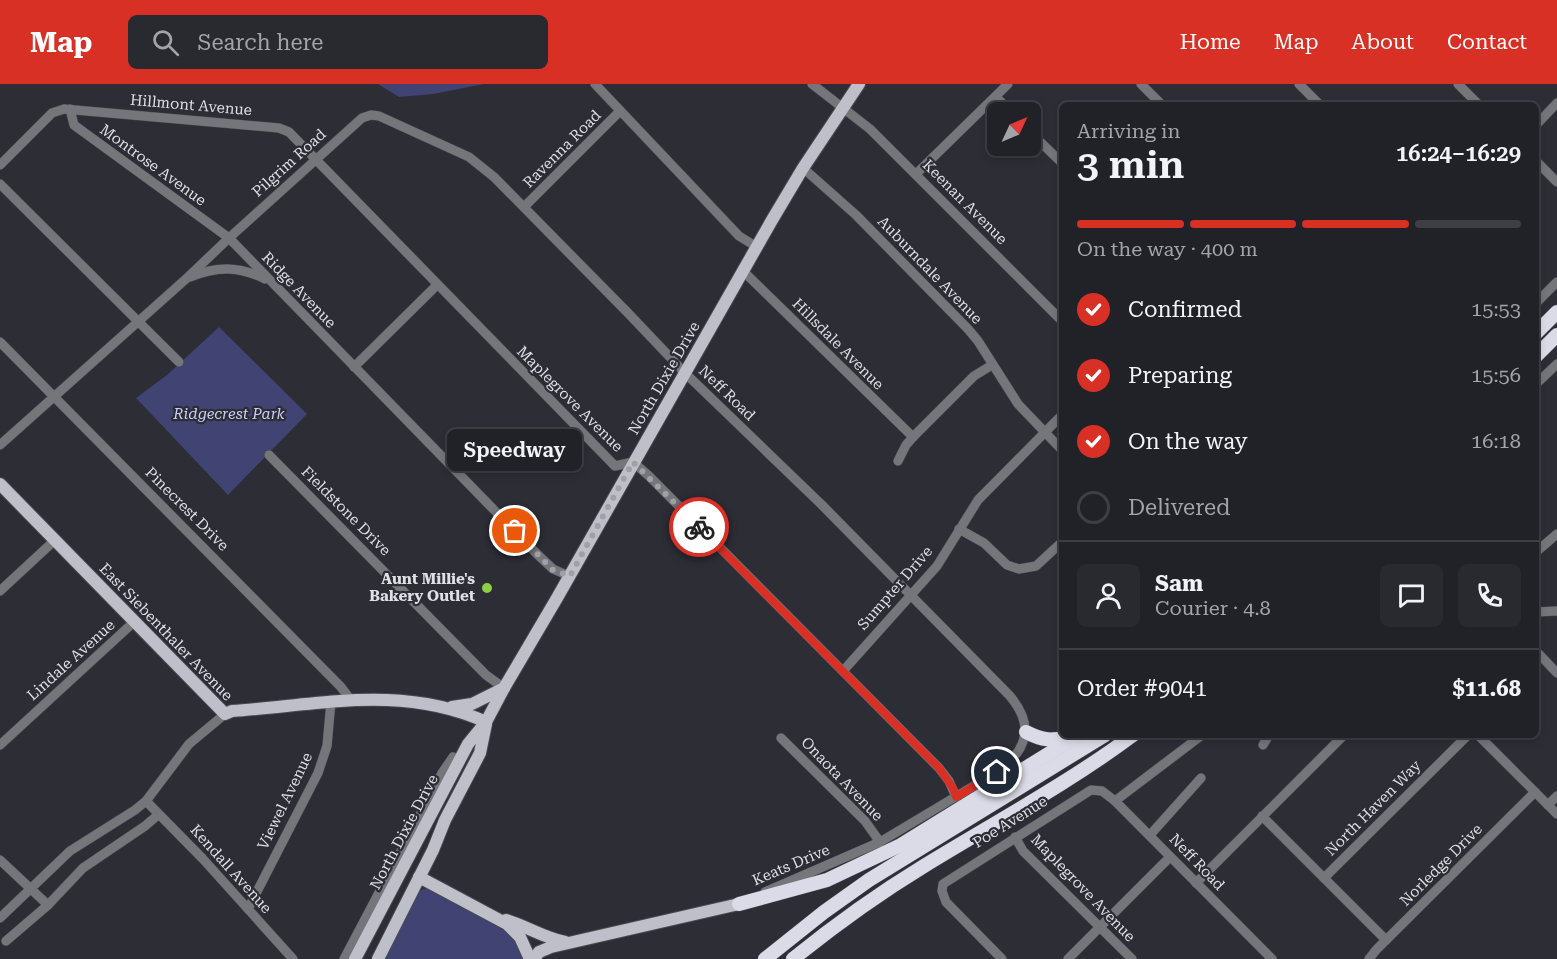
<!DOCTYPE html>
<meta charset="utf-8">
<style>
:root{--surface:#212228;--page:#292a30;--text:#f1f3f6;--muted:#a2a4a8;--line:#3e3f45;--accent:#d93025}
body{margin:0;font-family:"Roboto Serif",serif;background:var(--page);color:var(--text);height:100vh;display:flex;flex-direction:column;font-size:22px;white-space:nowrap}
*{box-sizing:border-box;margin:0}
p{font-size:20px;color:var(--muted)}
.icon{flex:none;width:33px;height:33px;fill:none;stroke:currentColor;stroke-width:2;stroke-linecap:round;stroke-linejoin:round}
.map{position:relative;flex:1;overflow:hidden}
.side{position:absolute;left:1059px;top:18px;width:480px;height:636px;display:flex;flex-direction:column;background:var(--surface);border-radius:9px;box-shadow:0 3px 9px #0003,0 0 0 2px var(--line)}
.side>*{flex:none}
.needle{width:39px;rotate:46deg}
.fabs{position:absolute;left:987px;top:18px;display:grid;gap:12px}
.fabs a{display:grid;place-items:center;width:54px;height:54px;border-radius:9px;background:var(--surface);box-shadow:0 3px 9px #0003,0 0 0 2px var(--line);font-size:30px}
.pin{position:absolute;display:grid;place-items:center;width:51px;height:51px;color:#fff;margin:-26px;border:3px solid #fff;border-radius:50%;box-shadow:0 2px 6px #0007}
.courier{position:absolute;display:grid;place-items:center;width:60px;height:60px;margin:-30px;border:4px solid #d93025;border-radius:50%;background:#fff;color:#222;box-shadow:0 2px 8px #0007}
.bubble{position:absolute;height:42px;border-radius:9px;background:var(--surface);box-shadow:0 3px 9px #0003,0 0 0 2px var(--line);font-size:20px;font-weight:600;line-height:42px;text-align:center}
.headline em{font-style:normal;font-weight:600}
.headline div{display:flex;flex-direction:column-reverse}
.headline{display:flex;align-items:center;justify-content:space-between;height:102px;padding:0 18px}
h1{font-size:39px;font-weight:600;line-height:45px}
.bar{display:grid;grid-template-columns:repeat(4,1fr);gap:9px 6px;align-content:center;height:72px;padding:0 18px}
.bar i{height:8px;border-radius:4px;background:var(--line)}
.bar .on{background:var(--accent)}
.bar p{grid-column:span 4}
.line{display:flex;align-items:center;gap:15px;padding:0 18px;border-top:2px solid var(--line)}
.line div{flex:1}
.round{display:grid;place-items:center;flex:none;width:63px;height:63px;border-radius:9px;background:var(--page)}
ol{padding:0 18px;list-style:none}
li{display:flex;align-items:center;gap:18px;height:66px}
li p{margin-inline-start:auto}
li .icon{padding:6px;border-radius:50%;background:var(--accent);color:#fff;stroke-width:4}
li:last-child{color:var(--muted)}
li i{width:33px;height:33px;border:3px solid var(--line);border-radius:50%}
header{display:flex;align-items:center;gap:36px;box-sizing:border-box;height:84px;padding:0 30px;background:var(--accent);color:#fff}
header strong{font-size:28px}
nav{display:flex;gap:33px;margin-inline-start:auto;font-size:21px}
.search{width:420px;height:54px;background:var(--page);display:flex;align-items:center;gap:15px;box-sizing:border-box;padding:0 21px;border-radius:9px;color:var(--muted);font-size:22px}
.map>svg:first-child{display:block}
</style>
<header>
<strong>Map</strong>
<div class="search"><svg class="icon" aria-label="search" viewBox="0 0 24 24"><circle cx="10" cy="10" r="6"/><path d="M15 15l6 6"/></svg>Search here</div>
<nav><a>Home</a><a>Map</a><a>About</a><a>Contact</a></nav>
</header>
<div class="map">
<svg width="1557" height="875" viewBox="0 0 1557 875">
<rect width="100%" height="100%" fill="#2c2d35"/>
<g fill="#414372">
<path d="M378,0H484L433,10L399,13Z"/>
<path d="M219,243L307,330L228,411L136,314L167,291Z"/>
<path d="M429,804L512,849L527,875H384L419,808L423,805Z"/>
</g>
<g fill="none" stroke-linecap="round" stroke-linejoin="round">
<defs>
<g id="minor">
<path d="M595,0L739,152L757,163"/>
<path d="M812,0L870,45L1062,237"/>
<path d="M1141,0L1162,21"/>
<path d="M1299,0L1320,21"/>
<path d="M1458,0L1479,21"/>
<path d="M996,13L1011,28"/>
<path d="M70,25L74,41L229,154L538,471L553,485L569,492"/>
<path d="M1536,41L1557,19"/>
<path d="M1030,48L1062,79"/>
<path d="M1536,77L1557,98"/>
<path d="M0,81L52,29L64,25L279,44L289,48L615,382L633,378L649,392L939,684L949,697L956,713"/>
<path d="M803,84L856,131L968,245L978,257L1018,320L1062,366"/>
<path d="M916,90L1008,0"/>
<path d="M0,100L179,278"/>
<path d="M524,123L620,27"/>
<path d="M743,187L913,353"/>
<path d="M190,193C217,182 239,182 265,195"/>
<path d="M1536,219L1557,198"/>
<path d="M0,258L341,603L350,615"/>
<path d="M354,283L437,201"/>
<path d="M1536,300L1557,280"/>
<path d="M0,361L187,194L229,154L362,34L371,31L379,32L469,73L494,93L628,229L685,289L822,421L1009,611C1035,641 1028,666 997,688L880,758L765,808"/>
<path d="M269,371L486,591L504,604"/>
<path d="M898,377L906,361L913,353L974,292L992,281"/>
<path d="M1536,432V462"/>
<path d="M959,445L984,459L1007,481L1019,485L1036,482L1062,458"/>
<path d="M1536,468L1557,450"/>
<path d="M0,507L55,456"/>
<path d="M1536,528L1557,527"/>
<path d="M1536,567L1557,589"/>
<path d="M843,587L937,482L978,416L1062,331"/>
<path d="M1478,651L1557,730"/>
<path d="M781,654L865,737L880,758"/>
<path d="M0,661L135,537"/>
<path d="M1263,661L1269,651"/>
<path d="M146,717L203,775L293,875"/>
<path d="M1115,717L1202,651"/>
<path d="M1548,721L1557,712"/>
<path d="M1262,732L1386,856"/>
<path d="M1150,751L1201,694"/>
<path d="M1015,753L1023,767L1132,875"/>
<path d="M0,776L48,821"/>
<path d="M1324,794L1468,651"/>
<path d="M1196,799L1344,651"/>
<path d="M248,825L318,689L327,662L331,617"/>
<path d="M0,834L70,767L135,726L146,717L189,660L225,630"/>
<path d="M6,857L48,821L83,784L145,742L158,731"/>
<path d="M344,875L442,689L453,673L459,676"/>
<path d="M1002,875L946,818L942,807L943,800L1091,706L1102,707L1115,717L1272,875"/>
<path d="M1068,875L1170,773"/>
<path d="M1369,875L1376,866L1535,708"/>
</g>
<g id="major">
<path d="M0,400L225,630L232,627C320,621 402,600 486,638"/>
<path d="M452,623L472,620L504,604"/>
<path d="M419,793L507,840L520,853L530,875"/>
<path d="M506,836C526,842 544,854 565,858"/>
<path d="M355,875L468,660L486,638L504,604L557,514L772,136L803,84L859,0"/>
<path d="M378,875L433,766L445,736L480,669L486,640"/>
<path d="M534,875L539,868L551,863L739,820"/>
</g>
<g id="highway">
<path d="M1536,249L1557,228"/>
<path d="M1536,272L1557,251"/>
<path d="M1026,648C1045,658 1052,656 1073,653"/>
<path d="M739,820L827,796L901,761L1079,651"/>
<path d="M765,875L824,828L869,796L1105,651"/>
<path d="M793,875C835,841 878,810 924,782C994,739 1067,700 1133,651"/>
</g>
</defs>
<use href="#minor" stroke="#494951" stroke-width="10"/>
<use href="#major" stroke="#494951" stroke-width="14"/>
<use href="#highway" stroke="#494951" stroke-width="15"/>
<use href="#minor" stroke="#75767a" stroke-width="9"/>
<use href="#major" stroke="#bebfc8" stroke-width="12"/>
<use href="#highway" stroke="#dadbe6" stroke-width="14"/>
</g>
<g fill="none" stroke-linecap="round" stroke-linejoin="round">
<path stroke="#a0a1a7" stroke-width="6" stroke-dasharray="0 10.8" d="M515,447L553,486L570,492L633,378L699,443"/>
<path stroke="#d93025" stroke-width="8" d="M699,443L939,684L953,704L956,713L997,688"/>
</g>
<circle fill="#8dce44" stroke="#2c2d35" stroke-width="2" cx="487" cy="504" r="6"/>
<g text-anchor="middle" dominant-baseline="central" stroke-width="4.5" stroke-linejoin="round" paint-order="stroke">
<g font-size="15" fill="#dfdfe5" stroke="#2c2d35">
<text transform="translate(191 21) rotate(5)">Hillmont Avenue</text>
<text transform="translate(562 65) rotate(-45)">Ravenna Road</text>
<text transform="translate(289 79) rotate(-42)">Pilgrim Road</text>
<text transform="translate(153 81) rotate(36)">Montrose Avenue</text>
<text transform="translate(965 118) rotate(45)">Keenan Avenue</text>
<text transform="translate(930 186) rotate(46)">Auburndale Avenue</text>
<text transform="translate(299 206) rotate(46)">Ridge Avenue</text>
<text transform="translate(838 260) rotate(45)">Hillsdale Avenue</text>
<text transform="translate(664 294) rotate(-60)">North Dixie Drive</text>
<text transform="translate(727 309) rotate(44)">Neff Road</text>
<text transform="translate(570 315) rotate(45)">Maplegrove Avenue</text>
<text transform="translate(187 425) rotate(45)">Pinecrest Drive</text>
<text transform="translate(346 427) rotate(45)">Fieldstone Drive</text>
<text transform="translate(895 504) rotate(-49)">Sumpter Drive</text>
<text transform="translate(166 548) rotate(46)">East Siebenthaler Avenue</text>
<text transform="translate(71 576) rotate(-42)">Lindale Avenue</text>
<text transform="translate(842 695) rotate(46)">Onaota Avenue</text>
<text transform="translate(285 717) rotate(-64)">Viewel Avenue</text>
<text transform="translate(1373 724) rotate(-45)">North Haven Way</text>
<text transform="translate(1010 738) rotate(-32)">Poe Avenue</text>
<text transform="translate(404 748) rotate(-62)">North Dixie Drive</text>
<text transform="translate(1197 778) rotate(46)">Neff Road</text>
<text transform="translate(791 781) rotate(-23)">Keats Drive</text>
<text transform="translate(1441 781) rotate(-45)">Norledge Drive</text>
<text transform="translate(231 785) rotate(48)">Kendall Avenue</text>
<text transform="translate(1083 804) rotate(46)">Maplegrove Avenue</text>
</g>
<g font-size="15" font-style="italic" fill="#cacef8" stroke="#2c2d35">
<text x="229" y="330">Ridgecrest Park</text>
</g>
<g font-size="15" font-weight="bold" fill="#dfdfe5" stroke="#2c2d35" text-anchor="end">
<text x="475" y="495">Aunt Millie's<tspan x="475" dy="17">Bakery Outlet</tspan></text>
</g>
</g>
</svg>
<div class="fabs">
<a><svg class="needle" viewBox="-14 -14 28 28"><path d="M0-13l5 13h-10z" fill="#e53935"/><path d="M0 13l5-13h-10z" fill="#a2a4a8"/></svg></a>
</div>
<div class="pin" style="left:515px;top:447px;background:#ea580c"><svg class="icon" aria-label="bag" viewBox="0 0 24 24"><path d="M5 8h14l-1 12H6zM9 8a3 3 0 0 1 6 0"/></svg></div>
<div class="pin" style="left:997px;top:688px;background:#1f2937"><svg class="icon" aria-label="home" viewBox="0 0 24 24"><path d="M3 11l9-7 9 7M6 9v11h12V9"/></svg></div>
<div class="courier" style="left:699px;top:443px"><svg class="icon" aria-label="bike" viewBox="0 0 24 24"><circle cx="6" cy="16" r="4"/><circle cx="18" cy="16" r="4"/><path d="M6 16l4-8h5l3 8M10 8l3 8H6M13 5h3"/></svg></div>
<div class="bubble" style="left:447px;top:345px;width:135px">Speedway</div>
<section class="side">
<div class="headline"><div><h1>3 min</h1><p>Arriving in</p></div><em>16:24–16:29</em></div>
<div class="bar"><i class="on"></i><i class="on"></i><i class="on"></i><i></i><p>On the way · 400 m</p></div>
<ol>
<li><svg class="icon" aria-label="check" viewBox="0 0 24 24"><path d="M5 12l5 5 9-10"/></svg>Confirmed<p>15:53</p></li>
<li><svg class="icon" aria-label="check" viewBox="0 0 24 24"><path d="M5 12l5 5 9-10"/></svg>Preparing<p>15:56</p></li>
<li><svg class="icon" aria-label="check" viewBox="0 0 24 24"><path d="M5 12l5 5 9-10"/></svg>On the way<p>16:18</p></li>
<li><i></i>Delivered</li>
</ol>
<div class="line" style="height:108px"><a class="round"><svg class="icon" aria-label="person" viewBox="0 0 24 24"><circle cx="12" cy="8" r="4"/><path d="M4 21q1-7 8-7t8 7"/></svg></a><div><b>Sam</b><p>Courier · 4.8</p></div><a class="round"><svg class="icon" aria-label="chat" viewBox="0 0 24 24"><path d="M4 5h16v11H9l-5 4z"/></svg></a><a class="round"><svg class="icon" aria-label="phone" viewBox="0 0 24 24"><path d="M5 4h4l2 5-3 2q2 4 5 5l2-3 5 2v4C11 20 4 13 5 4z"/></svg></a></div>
<div class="line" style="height:78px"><div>Order #9041</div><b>$11.68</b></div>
</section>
</div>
